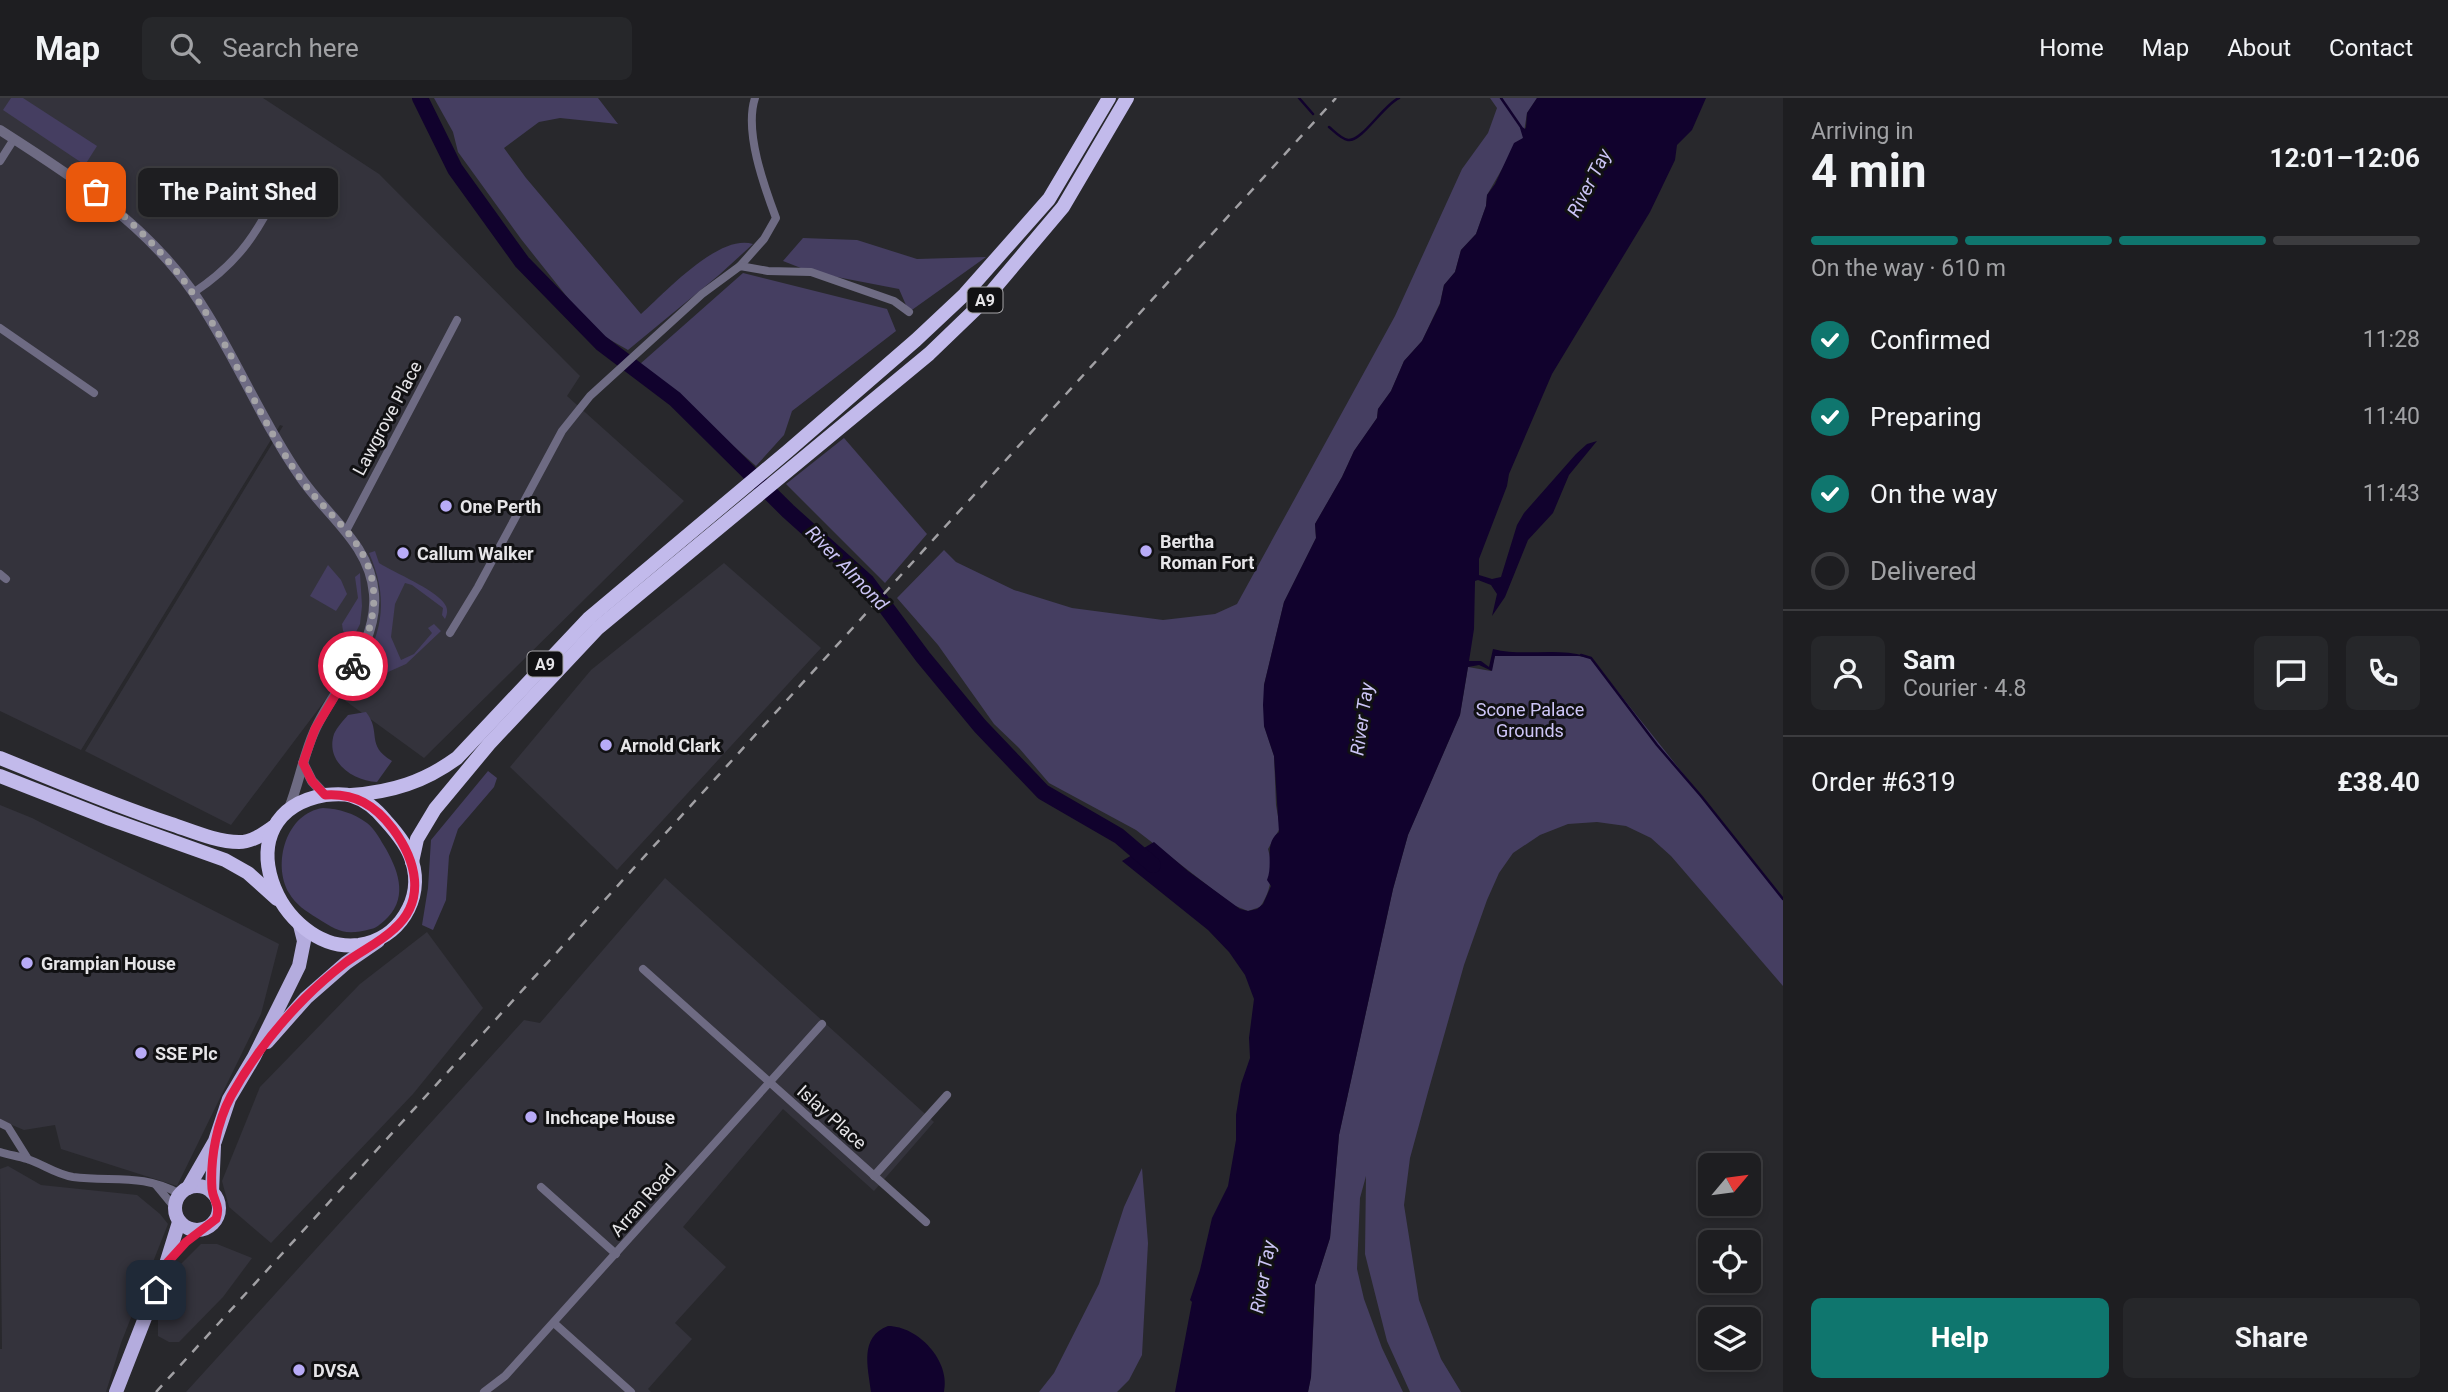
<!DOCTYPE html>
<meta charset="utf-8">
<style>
:root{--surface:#1e1e21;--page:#26272a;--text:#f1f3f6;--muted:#a1a2a5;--line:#3c3c3f;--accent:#0f766e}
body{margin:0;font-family:Roboto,sans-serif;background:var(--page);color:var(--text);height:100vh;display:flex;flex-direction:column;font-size:26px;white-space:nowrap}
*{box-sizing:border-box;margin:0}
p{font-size:23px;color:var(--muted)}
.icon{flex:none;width:38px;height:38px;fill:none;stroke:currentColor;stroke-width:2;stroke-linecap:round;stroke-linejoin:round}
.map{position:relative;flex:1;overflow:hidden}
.drawer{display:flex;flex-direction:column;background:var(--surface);width:665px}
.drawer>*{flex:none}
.needle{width:46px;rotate:61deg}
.buttons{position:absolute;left:1698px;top:1055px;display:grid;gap:14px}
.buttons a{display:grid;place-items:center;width:63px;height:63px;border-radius:10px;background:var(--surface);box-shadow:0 4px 10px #0003,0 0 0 2px var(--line);font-size:35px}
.pin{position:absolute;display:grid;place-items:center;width:60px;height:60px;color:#fff;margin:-30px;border-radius:14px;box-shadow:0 4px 10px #0006}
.courier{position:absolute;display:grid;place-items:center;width:70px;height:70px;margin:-35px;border:5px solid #e11d48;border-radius:50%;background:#fff;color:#222;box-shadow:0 2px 9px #0007}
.bubble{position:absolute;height:49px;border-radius:10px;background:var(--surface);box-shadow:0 4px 10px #0003,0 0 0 2px var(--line);font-size:23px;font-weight:700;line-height:49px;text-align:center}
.overview em{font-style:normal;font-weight:700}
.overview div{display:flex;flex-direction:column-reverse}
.overview{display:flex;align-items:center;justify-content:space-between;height:119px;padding:0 28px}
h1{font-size:46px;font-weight:700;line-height:52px}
.bar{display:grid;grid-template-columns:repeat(4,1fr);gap:10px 7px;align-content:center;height:84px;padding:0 28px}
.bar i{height:9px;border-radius:5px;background:var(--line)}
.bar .selected{background:var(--accent)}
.bar p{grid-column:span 4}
.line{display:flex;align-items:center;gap:18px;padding:0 28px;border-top:2px solid var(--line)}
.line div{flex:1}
.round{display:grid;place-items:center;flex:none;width:74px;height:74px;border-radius:10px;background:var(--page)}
ol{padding:0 28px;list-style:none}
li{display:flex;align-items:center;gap:21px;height:77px}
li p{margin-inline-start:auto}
li .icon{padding:7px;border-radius:50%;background:var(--accent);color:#fff;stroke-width:4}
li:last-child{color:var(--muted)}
li i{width:38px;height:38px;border:4px solid var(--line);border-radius:50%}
.cta{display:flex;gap:14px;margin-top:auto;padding:14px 28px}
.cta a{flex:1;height:80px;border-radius:10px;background:var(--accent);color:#fff;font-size:28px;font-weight:700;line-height:80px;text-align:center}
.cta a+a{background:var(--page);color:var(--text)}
header{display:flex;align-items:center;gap:42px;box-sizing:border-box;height:98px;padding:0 35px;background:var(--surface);border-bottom:2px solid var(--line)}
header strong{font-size:33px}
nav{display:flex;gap:38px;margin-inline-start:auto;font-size:24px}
.search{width:490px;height:63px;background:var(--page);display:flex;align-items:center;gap:18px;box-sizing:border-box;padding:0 24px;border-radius:10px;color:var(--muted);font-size:26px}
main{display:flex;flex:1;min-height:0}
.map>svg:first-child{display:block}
</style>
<header>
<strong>Map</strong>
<div class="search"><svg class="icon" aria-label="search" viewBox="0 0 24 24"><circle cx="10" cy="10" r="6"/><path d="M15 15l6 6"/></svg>Search here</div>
<nav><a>Home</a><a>Map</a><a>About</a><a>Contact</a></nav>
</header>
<main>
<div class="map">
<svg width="1783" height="1294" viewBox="0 0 1783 1294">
<rect width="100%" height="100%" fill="#28282c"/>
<g fill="#34333c">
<path d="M0,0H263L379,76L580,278L567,298L684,403L424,660L332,593L231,727L85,653L283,328L280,327L81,652L0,613Z"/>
<path d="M724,465L821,550L617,772L510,669L591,572Z"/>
<path d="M0,707L32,720L279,846L261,916L177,1088L61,1051L55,1027L24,1032L0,1022Z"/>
<path d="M665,780L934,1024L874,1093L783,1011L683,1129L726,1169L675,1225L692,1241L648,1291L651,1294H186L524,922L540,925Z"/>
<path d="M427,834L483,910L413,996L271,1145L229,1109L222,1083L260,989L360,886Z"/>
<path d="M8,1068L41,1087L137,1097L160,1116L168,1126L121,1245L106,1294H0V1251H2L0,1071Z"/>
<path d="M201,1146H217L252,1160L223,1199L179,1244H169L158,1238V1218L176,1171Z"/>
</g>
<g fill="#453e61">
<path d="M11,0H23L97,48L85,67L3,12Z"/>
<path d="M434,0H598L618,26L560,20L539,24L504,50L526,80L641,216C665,195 719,135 753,146L719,177L628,252L598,235L587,224L521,141L458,54L453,34Z"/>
<path d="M1490,0H1537L1527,15L1523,40L1509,59L1487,97L1486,108L1476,136L1461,152L1455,174L1444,187L1440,205L1422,243L1404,263L1391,293L1378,311L1377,320L1354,353L1342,379L1315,426L1316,440L1284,504L1264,587V628L1274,658L1276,707L1280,730L1268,751C1274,771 1272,792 1260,809L1248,813L1233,807L1136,732L1049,685L1019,650L994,626L938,547L897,500L944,452L956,464L1014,492L1072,510L1163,522L1215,516L1237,506L1395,218L1462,71L1488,35L1497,10Z"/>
<path d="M803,140L857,142L917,161L986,159L909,214L899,191L811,174L783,163Z"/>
<path d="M743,175L887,211L896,233L792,313L784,337L756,368L640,266Z"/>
<path d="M844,340L927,436L885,485L786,386Z"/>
<path d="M375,453L379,465C395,475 434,491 444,505C448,510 448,515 445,521L442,517L443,510L412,487L405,485L395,506L391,539L401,562L414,556L432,535L428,530L434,526L441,533L406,566L368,583L360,578L361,572C384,530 388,499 369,455Z"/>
<path d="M328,467L341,482L347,496L336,513L310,498Z"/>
<path d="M360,475L362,508L360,526L356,534L348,537L343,533L342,526L358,500L355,479Z"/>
<path d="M1571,557L1591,560L1783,801V888L1671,758L1651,740L1626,728L1597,724L1568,726L1540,737L1513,755L1499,775L1487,802L1464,867L1428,994L1410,1060L1404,1107L1419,1202L1441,1261L1461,1294H1410L1387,1243L1365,1156L1366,1078L1360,1100L1357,1171L1364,1201L1382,1250L1403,1294H1308L1311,1279L1315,1187L1330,1140L1339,1037L1393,791L1408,737L1460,617L1468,569L1491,573L1495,558Z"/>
<path d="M366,614C382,634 365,647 392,663L377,684C353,683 325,664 334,636C337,629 344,622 348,617Z"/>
<path d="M488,673L497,680L494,689L458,731L449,758L446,802L433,832L422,827L428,790L431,742Z"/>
<path d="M323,710C340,711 353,715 367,725C375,731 381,743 386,751C400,776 408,802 384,823C380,826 377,830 371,831C344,838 338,833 317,820C306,813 296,807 289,795C272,766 286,715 323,710Z"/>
<path d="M1142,1070L1148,1145L1142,1257L1129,1282L1117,1294H1039L1054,1275L1099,1186L1124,1109Z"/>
</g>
<g fill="#11022d">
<path d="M1537,0H1706L1692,32L1677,47L1675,62L1650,114L1552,276L1509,376L1507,388L1479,461V477L1492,481L1501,479L1517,427L1524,415L1576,356L1587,346L1597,343L1569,377L1553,415L1528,442L1505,499L1492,518L1497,496L1491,487L1478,482L1475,483L1474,531L1469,563H1481L1489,569L1493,551C1523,559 1556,549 1585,558H1495L1492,573L1479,567L1468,569L1460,617L1408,737L1393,791L1339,1037L1330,1140L1315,1187L1311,1279L1308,1294H1175L1192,1204L1190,1202L1200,1172L1212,1120L1228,1088L1236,1042V1017L1241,986L1250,960L1249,940L1254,901L1245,877L1229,854L1208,832L1122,763L1154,744L1188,773L1240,811L1248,813L1257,811L1263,806L1271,788L1267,782C1274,765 1263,746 1279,734L1274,658L1264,628L1263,607L1264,587L1284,504L1316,440L1315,426L1342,379L1354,353L1377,320L1378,311L1391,293L1404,263L1422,243L1440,206L1444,187L1455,174L1461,152L1476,136L1486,108L1487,97L1495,86L1514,45L1523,40L1520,30L1521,28L1525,31L1526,29L1527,15Z"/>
<path d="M888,1228C918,1228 951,1263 944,1294H871C868,1269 859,1239 888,1228Z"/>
</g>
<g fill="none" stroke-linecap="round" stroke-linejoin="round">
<g stroke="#11022d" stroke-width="2.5">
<path d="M1299,0L1313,16"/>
<path d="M1501,0L1521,29"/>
<path d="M1329,29C1334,33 1341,41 1348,42C1362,44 1384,6 1399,0"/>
<path d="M1581,557L1591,560L1657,647L1701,698L1783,801"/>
</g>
<path stroke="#11022d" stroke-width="16" d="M420,0L455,71L522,164L601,245L675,301L788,413L867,484L923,559L980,628L1043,694L1119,738L1153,767"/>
<g stroke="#6e6b83" stroke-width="8">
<path d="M0,63L14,41"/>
<path d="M740,168L764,141L776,120C764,88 744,33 755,0"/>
<path d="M193,195C246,160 260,128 288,74"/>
<path d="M0,230L94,295"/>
<path d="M346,433L457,222"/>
<path d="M0,476L6,481"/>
<path d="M450,535L478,489L562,333L590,298L702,196L740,168L768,173L811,174L894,203L909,214"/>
<path d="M643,871L926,1124"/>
<path d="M0,1025L8,1029L28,1061"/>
<path d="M0,1054C9,1057 18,1058 27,1061C43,1066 55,1076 73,1079C112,1084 143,1075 180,1096"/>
<path d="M874,1078L947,997"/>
<path d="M156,1087L175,1110"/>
<path d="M541,1089L616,1156"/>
<path d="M554,1225L631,1294"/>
<path d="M484,1294L505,1278L822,926"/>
</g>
<g stroke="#6e6b83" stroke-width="10">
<path d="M0,32C72,78 143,123 193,194C233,252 259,319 299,377C325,417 370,445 374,496C378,550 334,588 314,634C303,659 299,685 289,710"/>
<path d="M303,665L312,683L325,697"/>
</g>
<g stroke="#b4acde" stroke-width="14">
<path d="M267,944L306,900L346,865L378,843"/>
<circle cx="197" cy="1110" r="22"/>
<path d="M188,1090L215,1043L229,1001L254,959L299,868L304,843L300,827"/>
<path d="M212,1094L214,1048"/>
<path d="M116,1294L166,1166L179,1124"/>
</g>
<g stroke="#c2baeb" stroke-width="14">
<path d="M0,660C57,683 113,707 171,726C192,733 217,744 239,744C252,744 263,736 273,729"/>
<path d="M0,678L110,721L225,762L248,775L277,801"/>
<path d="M325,697C334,696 344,695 352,698C366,702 377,712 386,723C396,734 408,749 412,763C424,801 399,841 359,847C279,857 218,716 325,697Z"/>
<path d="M351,697C392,694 424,684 457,660L589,520L788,353L916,242L965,196L1049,101L1109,0"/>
<path d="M412,764L417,741L435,711L489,646L598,530L929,256L982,205L1063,109L1127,0"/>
</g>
<path stroke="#a1a0a4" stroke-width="2.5" stroke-dasharray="9 9" stroke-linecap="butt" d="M156,1294L1336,0"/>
</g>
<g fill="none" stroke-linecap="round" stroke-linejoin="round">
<path stroke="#a4a3a6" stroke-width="7" stroke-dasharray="0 12.6" d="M96,94C132,124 165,155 192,194C234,253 260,323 302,383C325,414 361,438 371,477C379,509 369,540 353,568"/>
<path stroke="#e11d48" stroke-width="9" d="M156,1192L166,1166L186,1144L216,1121C221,1107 213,1103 212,1091C210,1060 217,1024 231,998C251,962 276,929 305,900C317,888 332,875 345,865C361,853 379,845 394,831C427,802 416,762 393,731C375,707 355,695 325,697L312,683L303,665L315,631L353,568"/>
</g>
<g fill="#b8abf7" stroke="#111113" stroke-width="2.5">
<circle cx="446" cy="408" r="7"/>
<circle cx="1146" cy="453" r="7"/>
<circle cx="403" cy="455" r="7"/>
<circle cx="606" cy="647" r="7"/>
<circle cx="27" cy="865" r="7"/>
<circle cx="141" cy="955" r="7"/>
<circle cx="531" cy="1019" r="7"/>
<circle cx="299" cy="1272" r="7"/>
</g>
<g text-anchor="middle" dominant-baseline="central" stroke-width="6" stroke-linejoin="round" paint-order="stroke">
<g fill="#111113" stroke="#a6a5a8" stroke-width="2">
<rect x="967.5" y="189.5" width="35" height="25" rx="5"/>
<rect x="527.5" y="553.5" width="35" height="25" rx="5"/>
</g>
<g font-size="16" font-weight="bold" fill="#e6e5e8">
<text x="985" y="202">A9</text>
<text x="545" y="566">A9</text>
</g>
<g font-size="18" fill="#e6e5e8" stroke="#111113">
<text transform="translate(387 320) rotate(-62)">Lawgrove Place</text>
<text transform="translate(832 1019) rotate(42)">Islay Place</text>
<text transform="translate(643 1102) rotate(-49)">Arran Road</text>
</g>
<g font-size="18" font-weight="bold" fill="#e6e5e8" stroke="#111113" text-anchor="start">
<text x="460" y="408">One Perth</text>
<text x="1160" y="443">Bertha<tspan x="1160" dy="21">Roman Fort</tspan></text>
<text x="417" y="455">Callum Walker</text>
<text x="620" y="647">Arnold Clark</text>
<text x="41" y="865">Grampian House</text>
<text x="155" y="955">SSE Plc</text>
<text x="545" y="1019">Inchcape House</text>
<text x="313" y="1272">DVSA</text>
</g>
<g font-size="18" fill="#cec6f7" stroke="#111113">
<text x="1530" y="611">Scone Palace<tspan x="1530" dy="21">Grounds</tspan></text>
</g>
<g font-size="19" font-style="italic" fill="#cbc4f5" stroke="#111113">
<text transform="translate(1589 85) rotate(-63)">River Tay</text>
<text transform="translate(847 470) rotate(46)">River Almond</text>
<text transform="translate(1362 621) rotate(-82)">River Tay</text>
<text transform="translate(1263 1179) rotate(-80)">River Tay</text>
</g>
</g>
</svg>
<div class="buttons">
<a><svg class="needle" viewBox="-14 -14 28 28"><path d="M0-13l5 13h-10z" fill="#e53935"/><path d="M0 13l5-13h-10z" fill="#a1a2a5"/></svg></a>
<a><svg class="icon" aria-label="locate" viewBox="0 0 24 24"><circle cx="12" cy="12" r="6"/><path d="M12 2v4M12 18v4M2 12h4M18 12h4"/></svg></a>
<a><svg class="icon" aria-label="layers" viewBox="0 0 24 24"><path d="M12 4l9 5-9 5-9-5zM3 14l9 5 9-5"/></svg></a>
</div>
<div class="pin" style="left:96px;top:94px;background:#ea580c"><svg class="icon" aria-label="bag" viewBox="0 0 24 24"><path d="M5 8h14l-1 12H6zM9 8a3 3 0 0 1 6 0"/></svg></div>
<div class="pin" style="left:156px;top:1192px;background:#1f2937"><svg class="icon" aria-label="home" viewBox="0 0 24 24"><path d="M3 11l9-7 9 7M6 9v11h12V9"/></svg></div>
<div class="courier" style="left:353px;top:568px"><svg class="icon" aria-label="bike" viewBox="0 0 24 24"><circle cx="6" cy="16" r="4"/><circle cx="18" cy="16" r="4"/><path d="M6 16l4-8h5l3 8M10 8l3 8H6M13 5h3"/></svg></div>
<div class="bubble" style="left:138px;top:70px;width:200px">The Paint Shed</div>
</div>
<section class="drawer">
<div class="overview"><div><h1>4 min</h1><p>Arriving in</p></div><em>12:01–12:06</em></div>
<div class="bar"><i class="selected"></i><i class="selected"></i><i class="selected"></i><i></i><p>On the way · 610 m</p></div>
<ol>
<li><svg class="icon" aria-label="check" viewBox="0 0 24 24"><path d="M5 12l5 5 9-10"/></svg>Confirmed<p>11:28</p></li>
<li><svg class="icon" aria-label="check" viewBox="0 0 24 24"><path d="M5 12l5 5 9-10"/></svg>Preparing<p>11:40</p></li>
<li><svg class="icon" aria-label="check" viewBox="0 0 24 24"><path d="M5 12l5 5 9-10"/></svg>On the way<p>11:43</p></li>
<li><i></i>Delivered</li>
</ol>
<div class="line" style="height:126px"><a class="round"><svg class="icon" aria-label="person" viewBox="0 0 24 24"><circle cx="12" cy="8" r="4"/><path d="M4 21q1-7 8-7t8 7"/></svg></a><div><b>Sam</b><p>Courier · 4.8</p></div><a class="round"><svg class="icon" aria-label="chat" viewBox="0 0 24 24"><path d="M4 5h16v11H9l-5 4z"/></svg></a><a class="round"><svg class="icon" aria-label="phone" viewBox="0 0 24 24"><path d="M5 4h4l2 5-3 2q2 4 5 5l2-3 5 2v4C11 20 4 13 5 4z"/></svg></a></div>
<div class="line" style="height:91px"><div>Order #6319</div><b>£38.40</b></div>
<div class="cta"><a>Help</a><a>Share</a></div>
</section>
</main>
